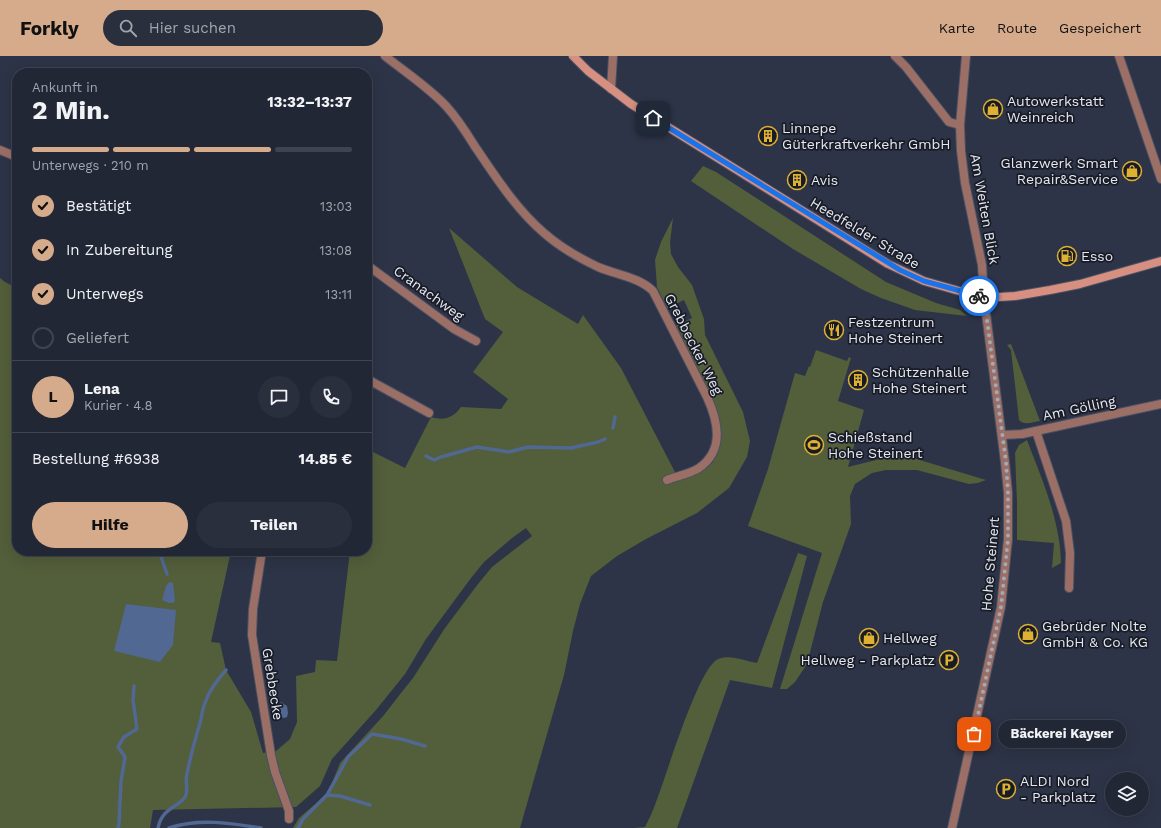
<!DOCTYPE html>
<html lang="de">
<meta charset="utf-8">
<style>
:root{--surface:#222735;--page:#2a2f3d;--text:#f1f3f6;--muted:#a2a5ad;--line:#3f4450;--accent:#d6ab8b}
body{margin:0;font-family:"Work Sans",sans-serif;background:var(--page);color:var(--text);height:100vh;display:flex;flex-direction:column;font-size:15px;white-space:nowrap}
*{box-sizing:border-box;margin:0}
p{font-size:13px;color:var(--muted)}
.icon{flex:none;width:22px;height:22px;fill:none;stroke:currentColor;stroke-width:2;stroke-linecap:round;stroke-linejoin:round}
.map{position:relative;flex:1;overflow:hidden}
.sheet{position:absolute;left:12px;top:12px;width:360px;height:488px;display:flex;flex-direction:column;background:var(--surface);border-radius:16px;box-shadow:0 4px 16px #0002,0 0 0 1px var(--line)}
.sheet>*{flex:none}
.controls{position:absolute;left:1105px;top:716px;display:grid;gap:8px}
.controls a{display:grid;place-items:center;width:44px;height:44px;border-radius:50%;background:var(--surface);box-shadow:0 4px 16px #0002,0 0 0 1px var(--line);font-size:20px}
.pin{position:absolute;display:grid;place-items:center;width:34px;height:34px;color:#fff;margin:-17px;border-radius:8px;box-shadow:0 2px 6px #0006}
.courier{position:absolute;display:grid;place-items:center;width:40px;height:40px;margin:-20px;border:3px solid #1a73e8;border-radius:50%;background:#fff;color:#222;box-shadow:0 1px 5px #0007}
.bubble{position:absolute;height:28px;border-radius:14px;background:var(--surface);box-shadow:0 4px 16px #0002,0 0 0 1px var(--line);font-size:13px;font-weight:700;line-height:28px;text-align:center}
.head em{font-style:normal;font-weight:700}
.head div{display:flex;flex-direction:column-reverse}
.head{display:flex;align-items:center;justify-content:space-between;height:68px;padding:0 20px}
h1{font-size:26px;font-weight:700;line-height:30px}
.bar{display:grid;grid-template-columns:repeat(4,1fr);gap:6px 4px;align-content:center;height:48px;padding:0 20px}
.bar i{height:5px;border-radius:3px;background:var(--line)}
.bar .active{background:var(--accent)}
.bar p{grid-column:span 4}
.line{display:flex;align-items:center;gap:10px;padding:0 20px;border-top:1px solid var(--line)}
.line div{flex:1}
.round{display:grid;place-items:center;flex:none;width:42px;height:42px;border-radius:21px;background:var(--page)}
ol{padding:0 20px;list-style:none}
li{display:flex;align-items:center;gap:12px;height:44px}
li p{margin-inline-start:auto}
li .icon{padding:4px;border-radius:50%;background:var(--accent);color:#111;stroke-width:4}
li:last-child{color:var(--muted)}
li i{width:22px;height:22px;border:2px solid var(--line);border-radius:50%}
.action{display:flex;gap:8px;margin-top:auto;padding:8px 20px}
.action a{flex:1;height:46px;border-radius:24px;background:var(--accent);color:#111;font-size:16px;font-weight:700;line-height:46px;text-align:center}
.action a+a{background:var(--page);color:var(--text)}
header{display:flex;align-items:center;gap:24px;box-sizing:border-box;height:56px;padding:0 20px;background:var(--accent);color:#111}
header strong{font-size:19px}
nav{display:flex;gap:22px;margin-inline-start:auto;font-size:14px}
.search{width:280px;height:36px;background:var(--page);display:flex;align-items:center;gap:10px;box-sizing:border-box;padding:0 14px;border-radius:22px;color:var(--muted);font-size:15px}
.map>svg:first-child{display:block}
</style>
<header>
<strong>Forkly</strong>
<div class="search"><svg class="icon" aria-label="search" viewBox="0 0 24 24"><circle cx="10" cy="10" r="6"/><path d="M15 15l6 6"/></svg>Hier suchen</div>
<nav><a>Karte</a><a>Route</a><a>Gespeichert</a></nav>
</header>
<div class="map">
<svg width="1161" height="772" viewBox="0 0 1161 772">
<rect width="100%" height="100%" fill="#2d3447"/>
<g fill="#535e3b">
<path d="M703,110L716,116L886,226L936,247L960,254L967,260L915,254L881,242L861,233L793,193L691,125Z"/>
<path d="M673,162L670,186L671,198L678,211L692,229L704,263L705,279L743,356L750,385L747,401L729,432L697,457L646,483L617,500L591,520L580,548L573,575L564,619L520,772H293L299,762L328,737L340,707L384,659L401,637L413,622L445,572L478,528L492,511L532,480L526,472L512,482L484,506L471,522L426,583L405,618L376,654L332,703L320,730L296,751L153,754L150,772H0V222L5,226L17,232V495H231L211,586L220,587L226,614L251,656L263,697L268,696L269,701L290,683L297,666L296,620L315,616L316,604L337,605L350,495H367V393L405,412L431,361C444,365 453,362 461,351L501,353L508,343L473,316L503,276L485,263L449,172L517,231L578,268L583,259L621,312L677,420L700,416L713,406L720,389L721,377L717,356L708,335L675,270L692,262L684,244L667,252L657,231L655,204L661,186Z"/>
<path d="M1011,288L1040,365C1033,366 1024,370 1019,364L1011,294L1007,289Z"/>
<path d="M816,294L847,305L849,301L851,302L838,345L864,354L848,411L900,398L986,424L978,427L969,428L917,414H886L872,417L855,428L850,440L851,468L823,546L807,608L795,626L787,633H780L822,497L748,470L768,413L795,317L805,320L809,310L810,311Z"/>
<path d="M1027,384C1042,424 1060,463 1061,507L1052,512L1054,487L1017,484V446L1015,397L1019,389Z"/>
<path d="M798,497L807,500L772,632L730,624L677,772H634L645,771C649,763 653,755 656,746C666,721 698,612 718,603C731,598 744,605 757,607Z"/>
</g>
<g fill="#506892">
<path d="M169,526L173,527L175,545L173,547H169L162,544L166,530Z"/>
<path d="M126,548L176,554L173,589L160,606L114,595Z"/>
<path d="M281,646L287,650L288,657L287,661L284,662L277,659V653Z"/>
</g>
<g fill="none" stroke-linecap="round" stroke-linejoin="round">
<g stroke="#506892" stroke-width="3.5">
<path d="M613,372L615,361"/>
<path d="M426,400L434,404L441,401L477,391L509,396L528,391L571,392L598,386L605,383"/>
<path d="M159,495L167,518"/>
<path d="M327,739L348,701L372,678L401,683L425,690"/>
<path d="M118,772L119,768L121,725L125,701L118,691L124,681L137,673L133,644L134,630"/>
<path d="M158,772C162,750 183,750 186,739C188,732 185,724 187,718C190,701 195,684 200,667C202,661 202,653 205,647C209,634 218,623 226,614"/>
<path d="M169,772C199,762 230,767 261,772"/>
<path d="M298,772L303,763L327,739L340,740L370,749"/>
</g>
<defs>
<g id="minor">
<path d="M385,0C405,16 428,31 446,50C457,62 466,76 474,89C495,120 516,153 544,177C560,191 579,202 598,211C617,219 639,221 653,235L707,341C718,365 725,394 699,412C690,418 677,420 667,424"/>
<path d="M895,0L906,11L949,66L960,69"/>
<path d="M1119,0L1161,123"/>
<path d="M611,33L613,0"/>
<path d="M0,94L17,101"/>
<path d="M367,209L454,273L476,285"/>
<path d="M367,323L429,357"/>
<path d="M1036,375L1066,465L1070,497L1069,532"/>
<path d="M1003,379L1022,378L1036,375L1161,348"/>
<path d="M262,495L253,553L252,579L271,699L275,716L289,755V763"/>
<path d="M952,772L1001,551L1008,483V437L1005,406L984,242L982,209L965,127L961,95L960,69L966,0"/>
</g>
<path id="secondary" d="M573,0L588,15L631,48L888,208L924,225L984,242L1015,240L1050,234L1080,228L1161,205"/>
</defs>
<use href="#minor" stroke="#4a5163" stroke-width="10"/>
<use href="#secondary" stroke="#4a5163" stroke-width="10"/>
<use href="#minor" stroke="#9c6f66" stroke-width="8"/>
<use href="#secondary" stroke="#d78f81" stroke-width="8"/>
</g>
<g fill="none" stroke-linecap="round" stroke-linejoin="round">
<path stroke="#a3a9b7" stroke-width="4" stroke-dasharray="0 7.2" d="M974,678L1001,551L1008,483V437L1006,406L984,242L979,240"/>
<path stroke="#1a73e8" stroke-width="5" d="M653,62L900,214L924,225L979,240"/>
</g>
<defs>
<symbol id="shop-ring" viewBox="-11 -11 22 22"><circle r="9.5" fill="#191c25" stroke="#deb133" stroke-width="1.5"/><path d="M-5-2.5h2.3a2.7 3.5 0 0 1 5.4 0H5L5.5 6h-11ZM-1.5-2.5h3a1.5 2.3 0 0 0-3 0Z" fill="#deb133"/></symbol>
<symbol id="building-ring" viewBox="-11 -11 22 22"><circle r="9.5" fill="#191c25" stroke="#deb133" stroke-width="1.5"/><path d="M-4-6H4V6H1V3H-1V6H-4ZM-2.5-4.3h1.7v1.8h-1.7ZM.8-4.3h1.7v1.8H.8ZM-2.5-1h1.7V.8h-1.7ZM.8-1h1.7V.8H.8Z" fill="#deb133"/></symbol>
<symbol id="fuel-ring" viewBox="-11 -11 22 22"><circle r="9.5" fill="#191c25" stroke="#deb133" stroke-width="1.5"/><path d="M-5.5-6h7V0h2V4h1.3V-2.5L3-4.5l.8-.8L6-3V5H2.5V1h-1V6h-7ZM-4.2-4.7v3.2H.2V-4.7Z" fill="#deb133"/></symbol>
<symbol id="restaurant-ring" viewBox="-11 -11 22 22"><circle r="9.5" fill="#191c25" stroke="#deb133" stroke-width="1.5"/><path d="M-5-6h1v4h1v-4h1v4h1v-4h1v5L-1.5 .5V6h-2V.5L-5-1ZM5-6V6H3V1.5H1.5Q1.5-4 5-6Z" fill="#deb133"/></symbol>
<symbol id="stadium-ring" viewBox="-11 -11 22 22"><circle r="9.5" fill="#191c25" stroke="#deb133" stroke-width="1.5"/><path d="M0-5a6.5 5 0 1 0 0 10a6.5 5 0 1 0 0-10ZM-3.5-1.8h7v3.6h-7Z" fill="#deb133"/></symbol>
<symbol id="parking-ring" viewBox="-11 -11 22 22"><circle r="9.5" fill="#191c25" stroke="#deb133" stroke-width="1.5"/><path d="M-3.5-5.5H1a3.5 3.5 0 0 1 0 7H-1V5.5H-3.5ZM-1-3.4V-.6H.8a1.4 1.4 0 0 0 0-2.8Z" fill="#deb133"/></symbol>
</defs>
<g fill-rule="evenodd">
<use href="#shop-ring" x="982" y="42" width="22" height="22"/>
<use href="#building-ring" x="757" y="69" width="22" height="22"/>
<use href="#shop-ring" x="1121" y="104" width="22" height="22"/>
<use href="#building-ring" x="786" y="113" width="22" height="22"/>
<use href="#fuel-ring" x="1056" y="189" width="22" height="22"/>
<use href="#restaurant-ring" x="823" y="263" width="22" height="22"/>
<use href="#building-ring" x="847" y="313" width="22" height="22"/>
<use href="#stadium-ring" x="803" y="378" width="22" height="22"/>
<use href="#shop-ring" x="1017" y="567" width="22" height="22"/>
<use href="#shop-ring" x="858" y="571" width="22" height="22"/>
<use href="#parking-ring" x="938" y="593" width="22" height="22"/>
<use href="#parking-ring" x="995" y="722" width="22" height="22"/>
</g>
<g text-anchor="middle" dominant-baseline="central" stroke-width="3.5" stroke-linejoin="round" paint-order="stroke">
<g font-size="14" fill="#e3e8f4" stroke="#191c25" text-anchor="start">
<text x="1007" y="45">Autowerkstatt<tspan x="1007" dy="16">Weinreich</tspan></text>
<text x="782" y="72">Linnepe<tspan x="782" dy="16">Güterkraftverkehr GmbH</tspan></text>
<text x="1118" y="107" text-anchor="end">Glanzwerk Smart<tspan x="1118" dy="16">Repair&amp;Service</tspan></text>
<text x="811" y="124">Avis</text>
<text x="1081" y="200">Esso</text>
<text x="848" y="266">Festzentrum<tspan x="848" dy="16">Hohe Steinert</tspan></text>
<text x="872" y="316">Schützenhalle<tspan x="872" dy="16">Hohe Steinert</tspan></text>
<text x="828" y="381">Schießstand<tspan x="828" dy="16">Hohe Steinert</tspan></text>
<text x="1042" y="570">Gebrüder Nolte<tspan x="1042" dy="16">GmbH &amp; Co. KG</tspan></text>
<text x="883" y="582">Hellweg</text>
<text x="935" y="604" text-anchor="end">Hellweg - Parkplatz</text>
<text x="1020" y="725">ALDI Nord<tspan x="1020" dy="16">- Parkplatz</tspan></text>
</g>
<g font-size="14" fill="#e3e8f4" stroke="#191c25">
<text transform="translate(985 153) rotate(80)">Am Weiten Blick</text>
<text transform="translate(865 177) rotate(31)">Heedfelder Straße</text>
<text transform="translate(429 237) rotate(36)">Cranachweg</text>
<text transform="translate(694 288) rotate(63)">Grebbecker Weg</text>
<text transform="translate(1079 352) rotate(-12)">Am Gölling</text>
<text transform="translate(990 508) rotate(-85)">Hohe Steinert</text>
<text transform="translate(273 628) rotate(81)">Grebbecke</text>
</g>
</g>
</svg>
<div class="controls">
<a><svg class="icon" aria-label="layers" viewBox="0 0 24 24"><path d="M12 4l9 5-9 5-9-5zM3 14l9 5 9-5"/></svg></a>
</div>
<div class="pin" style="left:974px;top:678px;background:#ea580c"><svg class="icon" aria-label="bag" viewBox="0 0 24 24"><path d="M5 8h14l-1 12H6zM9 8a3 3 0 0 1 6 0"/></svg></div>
<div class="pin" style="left:653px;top:62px;background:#1f2937"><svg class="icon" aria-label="home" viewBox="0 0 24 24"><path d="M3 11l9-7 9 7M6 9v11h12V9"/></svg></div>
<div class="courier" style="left:979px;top:240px"><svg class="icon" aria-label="bike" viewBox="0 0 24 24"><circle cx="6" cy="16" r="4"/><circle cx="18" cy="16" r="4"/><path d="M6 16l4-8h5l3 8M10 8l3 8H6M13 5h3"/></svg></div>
<div class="bubble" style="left:998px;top:664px;width:128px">Bäckerei Kayser</div>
<section class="sheet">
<div class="head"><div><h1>2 Min.</h1><p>Ankunft in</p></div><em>13:32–13:37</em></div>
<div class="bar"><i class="active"></i><i class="active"></i><i class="active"></i><i></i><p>Unterwegs · 210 m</p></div>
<ol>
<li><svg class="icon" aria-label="check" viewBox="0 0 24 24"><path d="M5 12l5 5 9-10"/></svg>Bestätigt<p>13:03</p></li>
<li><svg class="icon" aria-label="check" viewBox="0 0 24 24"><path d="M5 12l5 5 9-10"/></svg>In Zubereitung<p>13:08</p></li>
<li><svg class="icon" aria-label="check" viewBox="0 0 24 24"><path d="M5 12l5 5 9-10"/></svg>Unterwegs<p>13:11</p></li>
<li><i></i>Geliefert</li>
</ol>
<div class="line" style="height:72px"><b class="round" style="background:var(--accent);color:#111">L</b><div><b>Lena</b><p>Kurier · 4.8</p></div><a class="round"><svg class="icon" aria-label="chat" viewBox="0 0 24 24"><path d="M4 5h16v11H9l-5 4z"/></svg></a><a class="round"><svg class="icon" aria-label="phone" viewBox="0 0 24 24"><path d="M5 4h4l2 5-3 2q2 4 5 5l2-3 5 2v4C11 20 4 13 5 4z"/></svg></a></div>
<div class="line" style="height:52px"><div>Bestellung #6938</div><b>14.85 €</b></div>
<div class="action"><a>Hilfe</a><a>Teilen</a></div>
</section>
</div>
